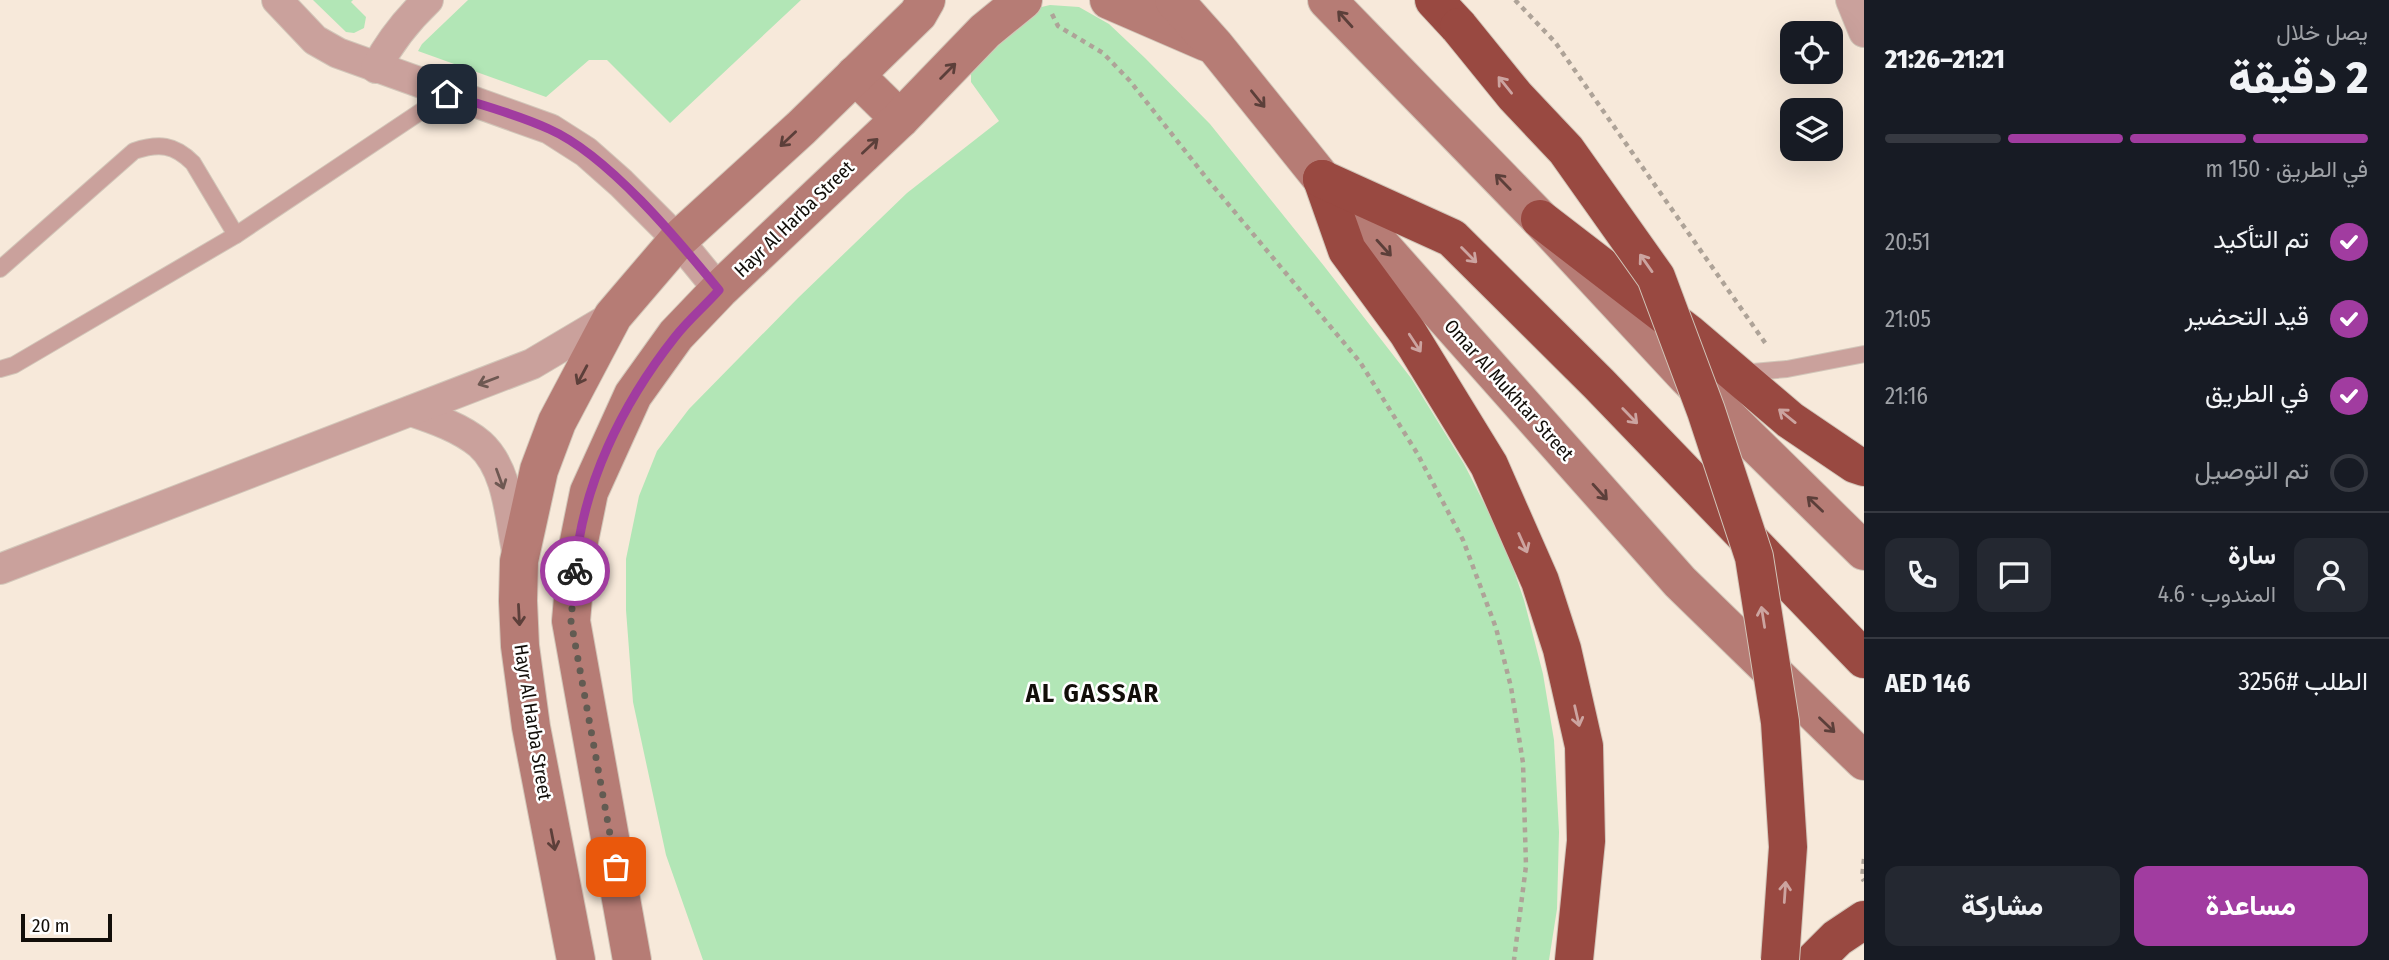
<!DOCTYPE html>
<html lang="ar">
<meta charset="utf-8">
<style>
:root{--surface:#171b24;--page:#242831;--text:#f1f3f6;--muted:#9ea1a6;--line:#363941;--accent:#a13ca0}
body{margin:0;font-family:"Fira Sans Condensed",Vazirmatn,sans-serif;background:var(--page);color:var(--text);direction:rtl;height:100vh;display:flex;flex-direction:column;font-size:26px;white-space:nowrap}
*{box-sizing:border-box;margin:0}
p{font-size:23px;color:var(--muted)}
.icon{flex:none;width:38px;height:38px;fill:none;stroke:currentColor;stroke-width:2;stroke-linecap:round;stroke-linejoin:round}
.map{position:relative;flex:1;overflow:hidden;direction:ltr}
.details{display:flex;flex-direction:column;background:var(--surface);width:525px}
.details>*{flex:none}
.fabs{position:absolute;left:1780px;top:21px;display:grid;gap:14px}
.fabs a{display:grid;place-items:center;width:63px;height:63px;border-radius:14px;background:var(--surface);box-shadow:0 7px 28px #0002;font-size:35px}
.scale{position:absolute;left:21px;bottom:18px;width:91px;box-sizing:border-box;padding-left:7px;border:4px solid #120e09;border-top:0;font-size:19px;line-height:24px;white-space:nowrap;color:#120e09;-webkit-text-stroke:5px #fff;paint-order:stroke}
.pin{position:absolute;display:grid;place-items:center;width:60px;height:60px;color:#fff;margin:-30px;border-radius:14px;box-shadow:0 4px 10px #0006}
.courier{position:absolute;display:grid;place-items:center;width:70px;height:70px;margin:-35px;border:5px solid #a13ca0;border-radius:50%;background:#fff;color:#222;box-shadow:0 2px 9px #0007}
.headline em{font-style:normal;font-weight:800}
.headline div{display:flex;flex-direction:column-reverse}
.headline{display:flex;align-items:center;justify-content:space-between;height:119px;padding:0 21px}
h1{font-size:46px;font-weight:800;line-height:52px}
.bar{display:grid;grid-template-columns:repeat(4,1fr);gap:10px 7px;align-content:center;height:84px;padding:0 21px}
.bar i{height:9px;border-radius:5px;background:var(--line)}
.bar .active{background:var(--accent)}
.bar p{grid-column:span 4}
.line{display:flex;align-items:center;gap:18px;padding:0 21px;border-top:2px solid var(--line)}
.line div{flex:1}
.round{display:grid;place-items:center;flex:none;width:74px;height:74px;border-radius:14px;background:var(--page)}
ol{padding:0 21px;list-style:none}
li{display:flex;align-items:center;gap:21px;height:77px}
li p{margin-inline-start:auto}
li .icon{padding:7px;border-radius:50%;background:var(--accent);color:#fff;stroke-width:4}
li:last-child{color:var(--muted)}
li i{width:38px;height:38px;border:4px solid var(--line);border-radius:50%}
.cta{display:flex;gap:14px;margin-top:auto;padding:14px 21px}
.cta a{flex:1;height:80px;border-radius:14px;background:var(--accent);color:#fff;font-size:28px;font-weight:800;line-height:80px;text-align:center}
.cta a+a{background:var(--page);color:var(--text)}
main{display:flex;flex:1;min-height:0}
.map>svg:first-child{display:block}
</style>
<main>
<section class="details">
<div class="headline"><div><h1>2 دقيقة</h1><p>يصل خلال</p></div><em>21:21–21:26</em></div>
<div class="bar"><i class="active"></i><i class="active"></i><i class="active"></i><i></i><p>في الطريق · 150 m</p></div>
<ol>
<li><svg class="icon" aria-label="check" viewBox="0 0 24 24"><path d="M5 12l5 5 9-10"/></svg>تم التأكيد<p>20:51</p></li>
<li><svg class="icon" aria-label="check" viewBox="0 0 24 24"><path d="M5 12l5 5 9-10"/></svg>قيد التحضير<p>21:05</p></li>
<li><svg class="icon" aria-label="check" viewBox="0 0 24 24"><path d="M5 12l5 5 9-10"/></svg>في الطريق<p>21:16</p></li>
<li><i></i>تم التوصيل</li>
</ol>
<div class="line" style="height:126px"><a class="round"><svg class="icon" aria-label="person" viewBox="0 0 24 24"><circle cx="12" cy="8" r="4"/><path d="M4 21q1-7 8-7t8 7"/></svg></a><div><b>سارة</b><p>المندوب · 4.6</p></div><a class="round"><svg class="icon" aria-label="chat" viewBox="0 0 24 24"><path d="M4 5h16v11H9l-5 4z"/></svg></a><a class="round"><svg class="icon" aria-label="phone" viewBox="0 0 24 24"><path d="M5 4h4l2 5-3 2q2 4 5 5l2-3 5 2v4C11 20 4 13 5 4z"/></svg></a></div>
<div class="line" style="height:91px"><div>الطلب #3256</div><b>AED 146</b></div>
<div class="cta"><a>مساعدة</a><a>مشاركة</a></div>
</section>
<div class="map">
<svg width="1864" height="960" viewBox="0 0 1864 960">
<rect width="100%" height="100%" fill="#f7e9da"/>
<g fill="#b2e6b6">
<path d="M313,0H353L351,2L366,17L364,28L354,33L346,32Z"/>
<path d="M468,0H801L670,123L607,60H589L546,97L418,51L422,44Z"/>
<path d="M1050,5L1079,7L1109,24L1145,58L1210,124L1324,266L1411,378L1464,464L1504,542L1524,600L1543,674L1554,740L1559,832L1557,909L1549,960H703L666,855L633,702L626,610V559L639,496L657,451L689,409L798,298L907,193L999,121L971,82V64L1033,9Z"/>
</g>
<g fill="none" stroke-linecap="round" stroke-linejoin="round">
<defs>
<g id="lane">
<path d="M0,269L134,151C159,143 174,144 193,163L236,235"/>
<path d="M0,369L14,365L236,235L447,94"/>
<path d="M1742,373L1787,369L1864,354"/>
</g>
<g id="street">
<path d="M277,0L315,40L338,53L550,129L586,152L621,183L678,240L719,290"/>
<path d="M1851,0L1864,32"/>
<path d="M376,68C390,41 406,21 428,0"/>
<path d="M411,411C435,419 461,428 480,444C508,469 510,517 517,551"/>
<path d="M0,569L532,364L613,316"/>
</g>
<g id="secondary">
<path d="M1109,0L1206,42"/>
<path d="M1174,0L1215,46L1322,179L1680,582L1864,761"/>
<path d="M1327,0L1540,219L1687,377L1864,551"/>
<path d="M855,75L900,119"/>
<path d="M576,960L531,727L520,646L518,601L519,561L539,470L557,422L613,316L678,240L801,128L918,14L926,0"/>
<path d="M632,960L571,621L577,551L589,492L633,395L676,335L719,290L900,119L985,31L1023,0"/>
</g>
<g id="highway">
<path d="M1434,0L1459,27"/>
<path d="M1322,179L1347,250L1408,333L1489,465L1540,581L1562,649L1584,746L1586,841L1574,960"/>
<path d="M1322,179L1452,238L1599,384L1864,659"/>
<path d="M1540,219L1688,333L1790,420L1855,464L1864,467"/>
<path d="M1815,960L1837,938L1864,920"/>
</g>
</defs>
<use href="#lane" stroke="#d2c6b9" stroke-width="18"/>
<use href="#street" stroke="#d2c6b9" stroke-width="32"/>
<use href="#secondary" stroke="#d2c6b9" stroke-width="40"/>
<use href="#highway" stroke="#d2c6b9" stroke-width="40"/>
<g stroke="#aea398" stroke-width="4.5" stroke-dasharray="5 5" stroke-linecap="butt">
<path d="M1515,0L1555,42L1768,347"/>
<path d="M1052,14L1058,26L1103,53L1130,81L1208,180L1360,362L1417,453L1463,540L1496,628L1511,687L1523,763L1526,866L1514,960"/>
<path d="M1864,859L1862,878L1864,881"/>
</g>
<use href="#lane" stroke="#caa19c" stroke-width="16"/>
<use href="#street" stroke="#caa19c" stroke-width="30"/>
<use href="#secondary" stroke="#b67c75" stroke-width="38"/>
<use href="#highway" stroke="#994941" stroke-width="38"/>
<defs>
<path id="highway-bridge" d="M1459,27L1515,96L1566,150L1656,277L1706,411L1754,557L1780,722L1788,847L1780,960"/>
</defs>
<use href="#highway-bridge" stroke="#d2c6b9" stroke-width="40" stroke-linecap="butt"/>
<use href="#highway-bridge" stroke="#994941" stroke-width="38"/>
</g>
<defs><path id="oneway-shaft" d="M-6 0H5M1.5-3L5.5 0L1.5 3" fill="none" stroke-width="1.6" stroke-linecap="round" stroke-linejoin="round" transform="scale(1.75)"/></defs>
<g stroke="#5c3f3a">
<use href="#oneway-shaft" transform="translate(1345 19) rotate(-132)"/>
<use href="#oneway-shaft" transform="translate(948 71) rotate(-45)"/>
<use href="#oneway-shaft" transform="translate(1258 99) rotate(51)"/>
<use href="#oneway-shaft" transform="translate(788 139) rotate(137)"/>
<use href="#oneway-shaft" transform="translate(870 146) rotate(-43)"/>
<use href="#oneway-shaft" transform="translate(1503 182) rotate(-134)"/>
<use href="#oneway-shaft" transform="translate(1384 248) rotate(48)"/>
<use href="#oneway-shaft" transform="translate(582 375) rotate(118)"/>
<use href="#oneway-shaft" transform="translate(1600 492) rotate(48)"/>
<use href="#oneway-shaft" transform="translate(1815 504) rotate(-136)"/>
<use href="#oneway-shaft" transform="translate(519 615) rotate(87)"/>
<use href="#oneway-shaft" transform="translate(1827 725) rotate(44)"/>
<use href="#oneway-shaft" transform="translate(553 840) rotate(79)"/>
</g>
<g stroke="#cca4a0">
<use href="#oneway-shaft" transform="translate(1505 85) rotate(-129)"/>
<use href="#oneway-shaft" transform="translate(1469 255) rotate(45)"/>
<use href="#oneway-shaft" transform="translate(1646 263) rotate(-125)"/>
<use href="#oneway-shaft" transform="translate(1415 343) rotate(57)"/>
<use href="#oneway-shaft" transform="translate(1630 416) rotate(46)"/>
<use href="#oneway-shaft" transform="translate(1787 416) rotate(-141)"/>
<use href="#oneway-shaft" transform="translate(1523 543) rotate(66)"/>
<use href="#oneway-shaft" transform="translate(1763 617) rotate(-99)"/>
<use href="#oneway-shaft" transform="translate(1577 716) rotate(77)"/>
<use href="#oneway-shaft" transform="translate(1785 892) rotate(-86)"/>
</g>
<g stroke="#6e5852">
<use href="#oneway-shaft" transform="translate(488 381) rotate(159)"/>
<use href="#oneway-shaft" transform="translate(500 479) rotate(70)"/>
</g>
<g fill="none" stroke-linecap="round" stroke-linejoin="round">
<path stroke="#625b52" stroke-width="7" stroke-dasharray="0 12.6" d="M575,571L571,621L616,867"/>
<path stroke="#a13ca0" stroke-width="9" d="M447,94C481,105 517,114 549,129C608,155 678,240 719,290C705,306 688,320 675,337C622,404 582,485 575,571"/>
</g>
<g text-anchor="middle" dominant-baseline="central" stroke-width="5" stroke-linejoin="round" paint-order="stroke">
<g font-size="19" fill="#120e09" stroke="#fff">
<text transform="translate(794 219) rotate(-44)">Hayr Al Harba Street</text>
<text transform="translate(1509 390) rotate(48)">Omar Al Mukhtar Street</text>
<text transform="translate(533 722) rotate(81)">Hayr Al Harba Street</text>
</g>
<g font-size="26" font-weight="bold" letter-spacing="2" fill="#120e09" stroke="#fff">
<text x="1093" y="693">AL GASSAR</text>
</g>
</g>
</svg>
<div class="fabs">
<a><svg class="icon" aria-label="locate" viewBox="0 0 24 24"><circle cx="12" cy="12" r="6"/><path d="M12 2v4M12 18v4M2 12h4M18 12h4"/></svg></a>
<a><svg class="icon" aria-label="layers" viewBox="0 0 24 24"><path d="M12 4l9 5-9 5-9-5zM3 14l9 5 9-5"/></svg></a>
</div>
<div class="scale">20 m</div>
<div class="pin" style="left:616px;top:867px;background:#ea580c"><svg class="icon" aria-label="bag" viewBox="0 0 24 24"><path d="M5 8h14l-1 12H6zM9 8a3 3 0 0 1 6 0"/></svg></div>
<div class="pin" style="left:447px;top:94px;background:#1f2937"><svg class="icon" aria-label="home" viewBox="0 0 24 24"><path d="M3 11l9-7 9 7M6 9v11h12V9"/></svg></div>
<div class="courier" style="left:575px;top:571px"><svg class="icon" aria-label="bike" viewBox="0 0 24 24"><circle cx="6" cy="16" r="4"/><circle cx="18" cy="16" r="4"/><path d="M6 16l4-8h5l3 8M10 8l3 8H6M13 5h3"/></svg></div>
</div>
</main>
